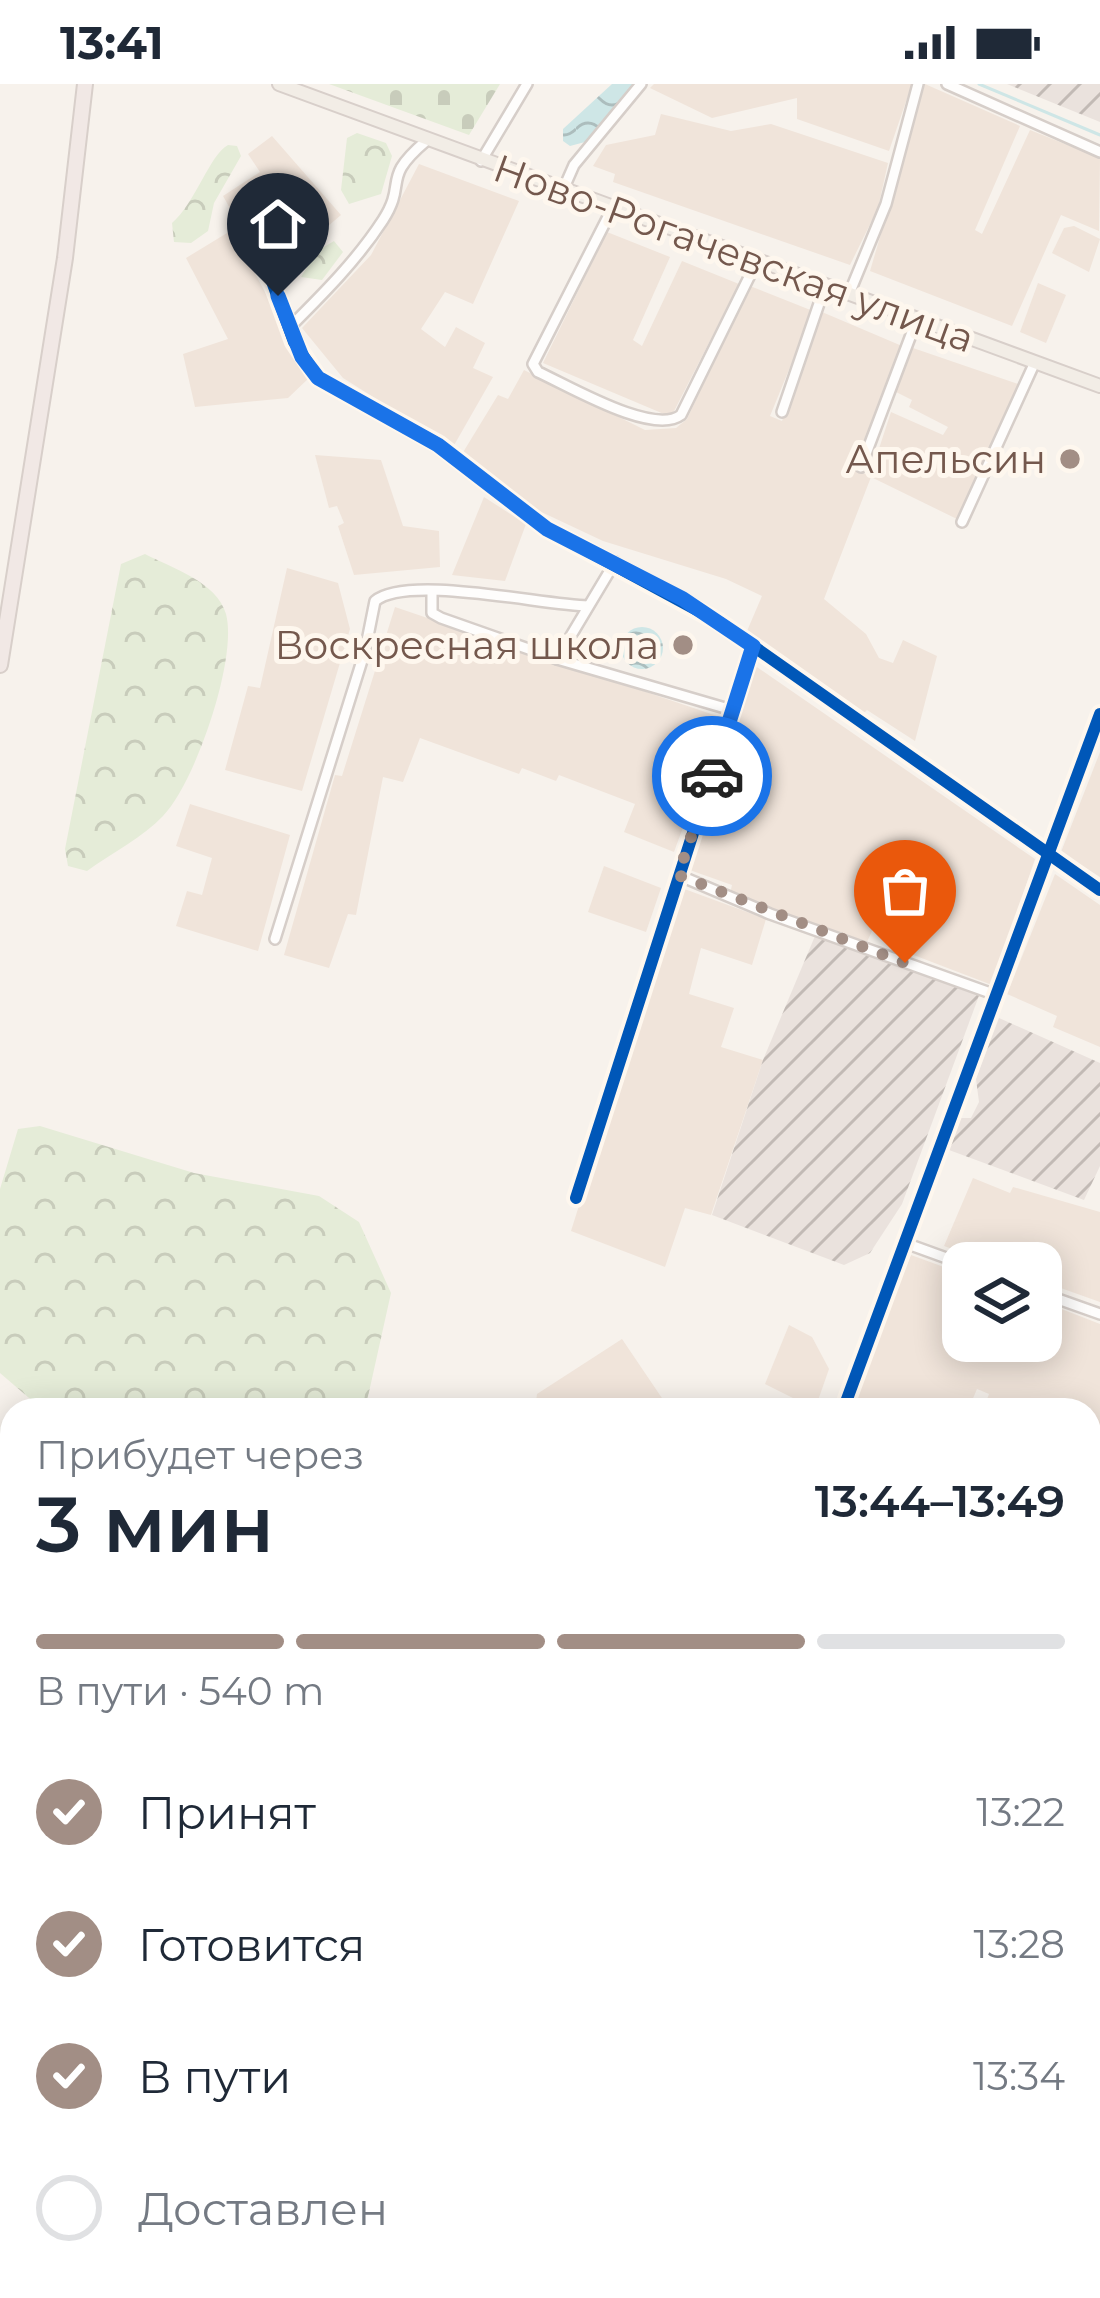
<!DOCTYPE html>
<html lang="ru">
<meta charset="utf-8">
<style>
:root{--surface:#fff;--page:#f6f6f7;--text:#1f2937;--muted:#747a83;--line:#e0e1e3;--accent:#a28e85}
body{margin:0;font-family:Montserrat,sans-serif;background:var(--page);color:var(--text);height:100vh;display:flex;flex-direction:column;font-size:45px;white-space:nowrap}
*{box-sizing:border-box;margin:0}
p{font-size:39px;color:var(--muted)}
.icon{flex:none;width:66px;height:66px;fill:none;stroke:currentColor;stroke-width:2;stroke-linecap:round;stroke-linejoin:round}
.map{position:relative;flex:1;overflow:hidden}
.side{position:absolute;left:0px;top:1314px;width:1101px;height:900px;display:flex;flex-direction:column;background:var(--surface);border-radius:36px 36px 0 0;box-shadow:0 6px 30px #0003}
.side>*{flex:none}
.buttons{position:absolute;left:942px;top:1158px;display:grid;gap:24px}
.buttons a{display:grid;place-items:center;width:120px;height:120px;border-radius:24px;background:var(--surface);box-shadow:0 6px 30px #0003;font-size:60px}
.pin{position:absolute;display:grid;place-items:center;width:102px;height:102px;color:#fff;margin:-123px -51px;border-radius:50% 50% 50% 0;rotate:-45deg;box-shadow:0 0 12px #0007}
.pin .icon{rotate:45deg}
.courier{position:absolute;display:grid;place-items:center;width:120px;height:120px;margin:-60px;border:9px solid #1a73e8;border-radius:50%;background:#fff;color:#222;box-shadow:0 3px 15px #0007}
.headline em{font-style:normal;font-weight:600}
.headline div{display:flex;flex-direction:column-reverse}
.headline{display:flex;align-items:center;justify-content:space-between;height:204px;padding:0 36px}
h1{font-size:78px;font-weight:600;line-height:90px}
.bar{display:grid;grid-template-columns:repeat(4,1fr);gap:18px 12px;align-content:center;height:144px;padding:0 36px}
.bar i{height:15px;border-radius:9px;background:var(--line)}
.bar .selected{background:var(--accent)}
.bar p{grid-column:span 4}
ol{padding:0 36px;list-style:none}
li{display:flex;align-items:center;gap:36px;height:132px}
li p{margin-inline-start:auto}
li .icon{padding:12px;border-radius:50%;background:var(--accent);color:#fff;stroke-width:4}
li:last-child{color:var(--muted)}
li i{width:66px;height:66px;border:6px solid var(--line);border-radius:50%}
.status{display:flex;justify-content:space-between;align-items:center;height:84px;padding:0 60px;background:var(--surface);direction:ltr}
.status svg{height:33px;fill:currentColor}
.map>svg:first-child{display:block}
</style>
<div class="status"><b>13:41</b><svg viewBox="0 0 49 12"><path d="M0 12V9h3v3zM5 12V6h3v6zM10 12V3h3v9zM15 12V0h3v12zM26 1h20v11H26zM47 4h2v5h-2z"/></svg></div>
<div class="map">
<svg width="1100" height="2214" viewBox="0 0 1100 2214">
<defs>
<pattern id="industrial-furrows" width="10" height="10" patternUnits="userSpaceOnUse" patternTransform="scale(3)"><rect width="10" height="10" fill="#eae2dd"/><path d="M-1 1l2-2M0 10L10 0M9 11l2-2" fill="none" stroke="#c2bab5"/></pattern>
<pattern id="forest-crowns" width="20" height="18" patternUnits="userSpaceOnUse" patternTransform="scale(3)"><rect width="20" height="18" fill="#e5ecd8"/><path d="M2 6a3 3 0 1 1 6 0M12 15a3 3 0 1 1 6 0" fill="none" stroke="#c8ccbb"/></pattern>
<pattern id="cemetery-stones" width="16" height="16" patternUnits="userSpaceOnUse" patternTransform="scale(3)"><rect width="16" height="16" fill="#e5ecd8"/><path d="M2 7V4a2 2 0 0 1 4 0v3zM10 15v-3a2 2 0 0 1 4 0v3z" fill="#c8ccbb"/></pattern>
<pattern id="water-waves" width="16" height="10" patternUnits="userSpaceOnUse" patternTransform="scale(3)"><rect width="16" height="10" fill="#cee6e6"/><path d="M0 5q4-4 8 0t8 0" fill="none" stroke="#acbdbd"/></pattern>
</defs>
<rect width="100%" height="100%" fill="#f7f2ec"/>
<g fill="#f0e4da">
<path d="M654,0H912L889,67L797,35V14L712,34L650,4Z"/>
<path d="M925,0L1020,42L975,146L982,150L1030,46L1100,74L1099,147L1061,131L1012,242L870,187Z"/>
<path d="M661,30L731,47L771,40L888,79L878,124L850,181L613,98L615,90L593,82L606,61L655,51Z"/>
<path d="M272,52L341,131L307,160L297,146L258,174L223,112L260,88L248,70Z"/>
<path d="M419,80L519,117L473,220L445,208L421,245L445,263L456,243L485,259L473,284L493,293L453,363L343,294L302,244L371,171Z"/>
<path d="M1074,142L1100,155L1089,188L1052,169L1064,144Z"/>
<path d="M232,146L310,293L288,314L195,323L183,270L228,255L186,174Z"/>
<path d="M607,148L670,173L633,256L642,262L682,177L739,200L671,333L543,279Z"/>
<path d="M1038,199L1066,211L1046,259L1020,248Z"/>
<path d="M750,202L813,227L770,332L782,337L822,228L902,262L853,384L870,392L891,328L943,351L948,343L909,323L912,316L896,308L913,264L1021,301L959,436L871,393L824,515L866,550L879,574L893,579L903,556L937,572L915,657L867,626L863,630L747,547L762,512L726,495L603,457L518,417L462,370L498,311L508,315L524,286L645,346L676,344L687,335Z"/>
<path d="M315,371L381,376L403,442L439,447L440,483L354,491L338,442L344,439L337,422L329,424Z"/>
<path d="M484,413L526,440L505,497L452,491Z"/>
<path d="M287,484L338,499L350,545L302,707L225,686L248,602L260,604Z"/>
<path d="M395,523L723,634L674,768L624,748L635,720L559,691L556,697L522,684L519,690L420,654L403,698L383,693L356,831L348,830L329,884L284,871L335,691L342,692Z"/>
<path d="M754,581L1035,775L992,901L911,870L924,838L884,821L866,860L730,810L732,801L684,784Z"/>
<path d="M1100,668V793L1061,768Z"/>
<path d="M190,720L290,751L258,867L176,842L187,807L202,811L212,774L176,762Z"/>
<path d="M604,782L661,804L646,848L588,828Z"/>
<path d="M1055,790L1100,821V963L1053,943L1057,932L1007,910Z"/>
<path d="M679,803L766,835L752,881L701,864L689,910L734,924L721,963L763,976L711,1131L685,1124L665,1183L571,1147Z"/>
<path d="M973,1094L1010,1109L1013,1103L1100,1128V1218L1041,1197V1179H992L944,1162Z"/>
<path d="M911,1171L963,1190V1257H1041V1217L1100,1240V1411L1089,1408V1326H983L989,1310L977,1305L968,1326H848Z"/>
<path d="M789,1241L812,1253L829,1285L815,1325L765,1300Z"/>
<path d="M622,1255L670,1326H589L581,1315L576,1319L581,1326H535L537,1310Z"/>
<path d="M1095,1785L1100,1787V1968L1089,1985V1790Z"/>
</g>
<g fill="url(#industrial-furrows)">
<path d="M1007,0H1100V38Z"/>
<path d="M815,852L980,909L902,1120L870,1169L844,1181L712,1131L763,976Z"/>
<path d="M999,934L1100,979V1082L1084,1116L949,1066L961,1034H971L979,1018L976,995Z"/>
</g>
<g fill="url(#forest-crowns)">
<path d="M357,49L386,59L392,72L381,110L349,120L341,106L347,54Z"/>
<path d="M228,61L237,62L241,72L214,119L208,147L191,159L174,158L172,139C195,120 210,70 228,61Z"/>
<path d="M334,157L343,168L322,196L301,193L317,167Z"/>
<path d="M145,470C172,484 217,498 226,530C238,575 195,699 163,732C143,753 112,769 87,787L68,782L65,765L121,480Z"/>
<path d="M40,1042L194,1089L319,1112L359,1138L391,1209L365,1326H43L0,1289V1105L18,1045Z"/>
</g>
<path fill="url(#cemetery-stones)" d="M329,0H500L469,51Z"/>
<g fill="#e5ecd8">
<path d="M12,1741V1935L0,1934V1822Z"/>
<path d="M621,2202H896L888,2214H623Z"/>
</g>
<g fill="url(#water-waves)">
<path d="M612,0H633L585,58L570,62L563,57V45Z"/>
<circle cx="642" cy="564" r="21"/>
</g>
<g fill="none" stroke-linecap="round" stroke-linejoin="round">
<g stroke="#cee6e6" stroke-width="3">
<path d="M979,0L1100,51"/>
<path d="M0,1631L12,1629"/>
<path d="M0,2117L12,2126"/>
<path d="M118,2202L135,2214"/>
<path d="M5,2214L12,2175"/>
<path d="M911,2214H934"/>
</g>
<g stroke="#cee6e6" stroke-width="16">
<path d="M1089,2049L1100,2030"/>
<path d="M1008,2214L1010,2202"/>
</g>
<defs>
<g id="minor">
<path d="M947,0L1100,68"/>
<path d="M481,77L527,0"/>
<path d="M563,106L574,81L641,0"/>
<path d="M612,125L533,280L538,288C569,302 653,352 681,331L757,177"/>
<path d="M266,181L294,258L318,294L438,360L547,445L719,538L1100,806"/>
<path d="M849,210L886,120L918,0"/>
<path d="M290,243C324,209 357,176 383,136C408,97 380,96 426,57"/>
<path d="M782,328L825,202"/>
<path d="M861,383L917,235"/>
<path d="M962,438L1035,278"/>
<path d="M432,510V529L441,534L557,575L732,626"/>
<path d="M557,575L615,478"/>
<path d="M678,791L770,830L996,911"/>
<path d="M275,855L365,567L375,517C407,490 542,521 588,522"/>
<path d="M576,1114L753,562"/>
<path d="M905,1159L963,1180"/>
<path d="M1041,1209L1100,1230"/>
<path d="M843,1326L1100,630"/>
<path d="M1089,1416L1100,1419"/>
<path d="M0,1754L12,1683"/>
<path d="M0,1807L12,1809"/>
<path d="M1089,2007L1100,1983"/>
<path d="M270,2202L272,2214"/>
<path d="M359,2202L362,2214"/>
</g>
<path id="major" d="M279,0L1100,302"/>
<path id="highway" d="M0,581L65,174L85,0"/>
</defs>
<use href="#minor" stroke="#d6cec9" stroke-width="14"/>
<use href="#major" stroke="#d8cfca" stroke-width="16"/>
<use href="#highway" stroke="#d8cfca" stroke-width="18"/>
<use href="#minor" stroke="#fefdfc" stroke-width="9"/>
<use href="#major" stroke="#f2ede6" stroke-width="12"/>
<use href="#highway" stroke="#f1e8e5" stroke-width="14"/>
<defs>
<g id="cycleway">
<path d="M266,181L294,258L318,294L438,360L547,445L719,538L1100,806"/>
<path d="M576,1114L753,562"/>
<path d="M843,1326L1100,630"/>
</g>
</defs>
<use href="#cycleway" stroke="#fef7ee" stroke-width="20"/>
<use href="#cycleway" stroke="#0057b8" stroke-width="12"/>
</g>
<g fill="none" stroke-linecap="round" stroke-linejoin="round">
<path stroke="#a28e85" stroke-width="12" stroke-dasharray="0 21.6" d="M712,692L678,791L905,879"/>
<path stroke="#1a73e8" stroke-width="15" d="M278,212L302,273L318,294L438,361L547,445L683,515L753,562L712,692"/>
</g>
<g fill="#a28e85" stroke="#fef7ee" stroke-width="4.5">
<circle cx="1070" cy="375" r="12"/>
<circle cx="683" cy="561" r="12"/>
</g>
<g text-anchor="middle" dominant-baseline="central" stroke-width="10" stroke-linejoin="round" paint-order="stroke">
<g font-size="39" fill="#74584d" stroke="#fef7ee">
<text transform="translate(734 169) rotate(20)">Ново-Рогачевская улица</text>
</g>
<g font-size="39" fill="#74584d" stroke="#fef7ee" text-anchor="end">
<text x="1046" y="375">Апельсин</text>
<text x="659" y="561">Воскресная школа</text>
</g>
</g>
</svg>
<div class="buttons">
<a><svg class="icon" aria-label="layers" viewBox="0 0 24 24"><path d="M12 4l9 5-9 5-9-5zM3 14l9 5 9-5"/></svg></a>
</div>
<div class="pin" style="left:905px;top:879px;background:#ea580c"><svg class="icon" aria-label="bag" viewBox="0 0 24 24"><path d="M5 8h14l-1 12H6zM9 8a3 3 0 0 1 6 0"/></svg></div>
<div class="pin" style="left:278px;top:212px;background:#1f2937"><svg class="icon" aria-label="home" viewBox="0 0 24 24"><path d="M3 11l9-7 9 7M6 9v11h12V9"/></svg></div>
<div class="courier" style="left:712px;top:692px"><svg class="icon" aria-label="car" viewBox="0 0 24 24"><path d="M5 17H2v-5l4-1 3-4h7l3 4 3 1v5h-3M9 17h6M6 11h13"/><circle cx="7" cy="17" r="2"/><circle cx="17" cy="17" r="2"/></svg></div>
<section class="side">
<div class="headline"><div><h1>3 мин</h1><p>Прибудет через</p></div><em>13:44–13:49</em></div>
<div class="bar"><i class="selected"></i><i class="selected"></i><i class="selected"></i><i></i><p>В пути · 540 m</p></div>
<ol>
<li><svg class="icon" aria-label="check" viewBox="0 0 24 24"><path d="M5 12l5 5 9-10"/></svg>Принят<p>13:22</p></li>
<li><svg class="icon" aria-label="check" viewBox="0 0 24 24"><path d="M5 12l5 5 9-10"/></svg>Готовится<p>13:28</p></li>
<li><svg class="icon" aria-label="check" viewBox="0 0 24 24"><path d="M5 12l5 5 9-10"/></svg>В пути<p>13:34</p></li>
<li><i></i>Доставлен</li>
</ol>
</section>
</div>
